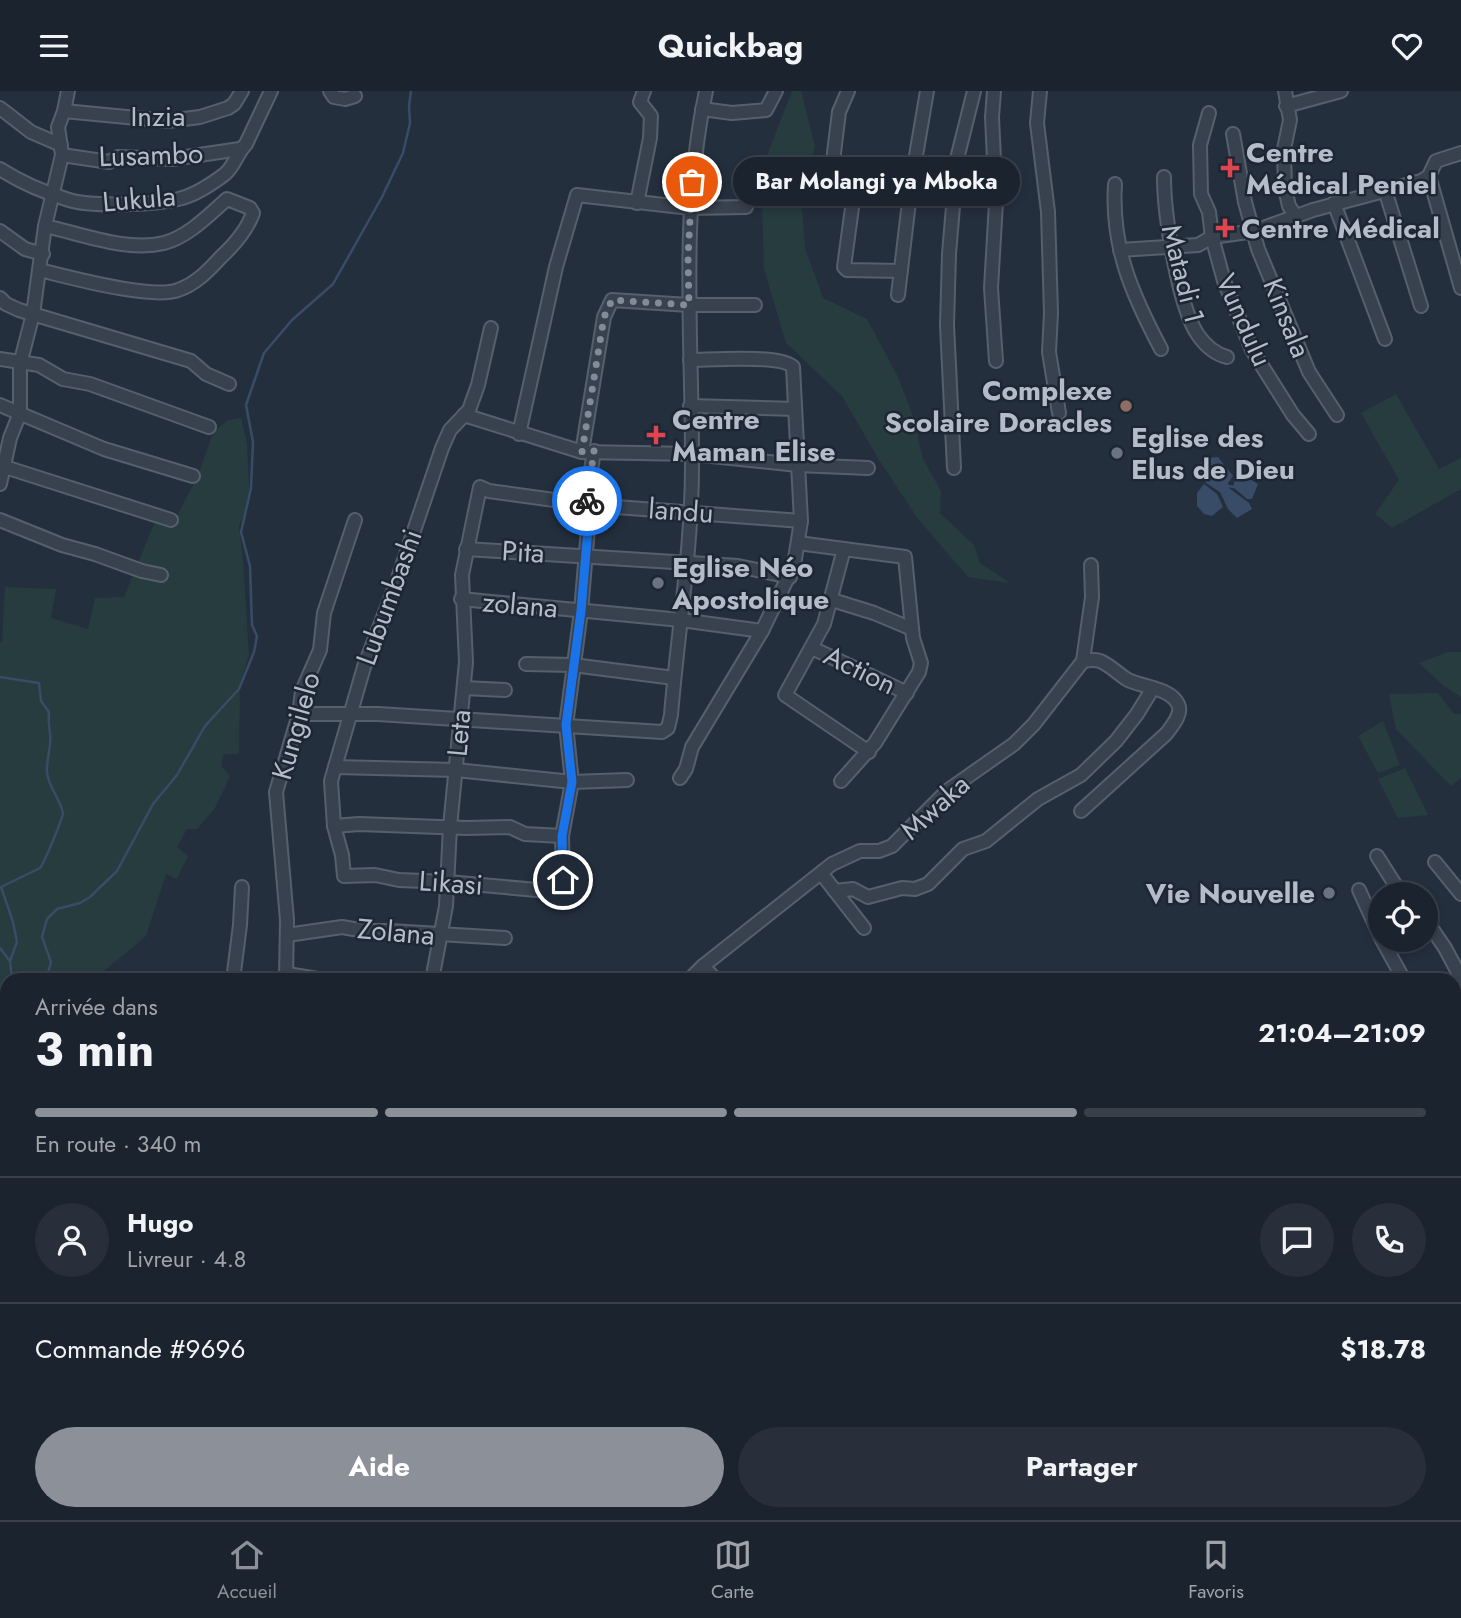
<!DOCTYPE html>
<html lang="fr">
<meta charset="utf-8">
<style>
:root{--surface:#1b232e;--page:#282f3a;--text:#f1f3f6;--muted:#a0a4aa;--line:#39404a;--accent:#8c9099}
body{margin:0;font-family:Jost,sans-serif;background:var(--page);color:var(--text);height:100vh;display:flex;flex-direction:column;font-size:26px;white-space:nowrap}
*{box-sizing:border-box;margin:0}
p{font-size:23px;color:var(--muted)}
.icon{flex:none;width:38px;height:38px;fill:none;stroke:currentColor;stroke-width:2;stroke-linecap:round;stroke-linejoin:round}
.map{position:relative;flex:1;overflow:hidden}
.panel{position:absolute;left:0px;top:882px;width:1461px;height:548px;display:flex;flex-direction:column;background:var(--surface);border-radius:21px 21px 0 0;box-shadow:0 4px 10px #0003,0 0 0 2px var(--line)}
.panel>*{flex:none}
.buttons{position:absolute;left:1368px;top:791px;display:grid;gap:14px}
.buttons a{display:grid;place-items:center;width:70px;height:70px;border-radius:50%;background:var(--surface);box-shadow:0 4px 10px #0003,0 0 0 2px var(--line);font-size:35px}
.pin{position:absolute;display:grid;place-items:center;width:60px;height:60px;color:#fff;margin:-30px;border:4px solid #fff;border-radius:50%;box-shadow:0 2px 7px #0007}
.courier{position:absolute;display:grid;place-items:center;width:70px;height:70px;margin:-35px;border:5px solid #1a73e8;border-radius:50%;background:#fff;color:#222;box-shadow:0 2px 9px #0007}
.bubble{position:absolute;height:49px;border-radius:24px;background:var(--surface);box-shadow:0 4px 10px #0003,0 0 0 2px var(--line);font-size:23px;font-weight:700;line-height:49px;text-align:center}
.headline em{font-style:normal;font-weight:700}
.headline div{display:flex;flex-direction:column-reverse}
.headline{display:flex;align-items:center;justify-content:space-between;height:119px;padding:0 35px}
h1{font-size:46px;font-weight:700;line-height:52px}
.bar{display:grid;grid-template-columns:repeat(4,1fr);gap:10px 7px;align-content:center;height:84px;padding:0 35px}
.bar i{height:9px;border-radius:5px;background:var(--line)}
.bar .active{background:var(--accent)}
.bar p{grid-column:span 4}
.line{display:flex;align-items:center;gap:18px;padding:0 35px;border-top:2px solid var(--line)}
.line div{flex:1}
.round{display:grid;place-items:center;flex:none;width:74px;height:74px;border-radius:37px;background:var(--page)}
.primary-button{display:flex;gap:14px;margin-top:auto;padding:14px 35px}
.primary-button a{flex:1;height:80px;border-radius:42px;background:var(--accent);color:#fff;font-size:28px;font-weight:700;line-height:80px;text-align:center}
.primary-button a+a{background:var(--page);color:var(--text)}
header{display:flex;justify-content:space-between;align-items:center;height:91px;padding:0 35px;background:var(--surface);font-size:32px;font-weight:700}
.dock{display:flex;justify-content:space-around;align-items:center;height:98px;border-top:2px solid var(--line);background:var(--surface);font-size:19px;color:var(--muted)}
.dock a{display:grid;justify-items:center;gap:4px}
.dock .active{color:var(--accent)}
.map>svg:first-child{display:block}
</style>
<header><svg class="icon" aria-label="menu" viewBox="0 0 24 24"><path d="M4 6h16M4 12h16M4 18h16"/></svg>Quickbag<svg class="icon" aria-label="heart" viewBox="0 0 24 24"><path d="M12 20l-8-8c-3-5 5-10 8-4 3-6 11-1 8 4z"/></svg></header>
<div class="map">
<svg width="1461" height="1429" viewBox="0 0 1461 1429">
<rect width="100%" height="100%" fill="#242f3e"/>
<g fill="#263c3f">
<path d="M792,0H801L815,56L801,105L805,157L823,207L867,228L898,286L913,325L923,368L941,400L940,422L974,454L980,472L1010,492L968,486L918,428L879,369L842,305L786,252L764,178L761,80Z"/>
<path d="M1396,303L1439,378L1461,367V398L1392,437L1375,423L1399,389L1361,322Z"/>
<path d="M241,327L247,353L250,409L239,435L243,470L249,564L240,593L239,663H224L221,675L230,685L215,717L197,738H187L177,756L188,765L177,788L166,783L146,845L93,889H7V1114L0,1106V552L2,551L5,496L56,498L51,527L88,538L95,507L124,506L156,428L173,432L197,387L213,342L228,329Z"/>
<path d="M1448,561H1461V606L1445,596L1419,572Z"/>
<path d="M1438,602L1454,623H1461V687L1451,695L1396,638L1389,603Z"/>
<path d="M1383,630L1400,674L1378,682L1358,645Z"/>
<path d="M1405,677L1428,724L1398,727L1378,688Z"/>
<path d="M244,1423H334L336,1425C353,1427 368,1422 384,1429H240Z"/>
</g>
<g fill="#394c67">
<path d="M1218,366L1233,385L1228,392L1229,397L1249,412L1252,418L1237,427L1228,418L1220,401L1206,392L1196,375L1208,367Z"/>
<path d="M1246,386L1258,393L1252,408H1247L1233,396L1235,389Z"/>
<path d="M1204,393L1217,403L1223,416L1212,425L1204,423L1197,415V402Z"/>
</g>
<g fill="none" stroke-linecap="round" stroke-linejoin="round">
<g stroke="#394c67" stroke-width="2.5">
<path d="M1229,395L1233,396"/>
<path d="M0,586L39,592L41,610L49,621C48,630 49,634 50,642C52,655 46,668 47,681C48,695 60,708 63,722C63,726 44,773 40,777L1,796L13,831L17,851L10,870L12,889"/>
<path d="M0,857L9,869"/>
<path d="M46,889L51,871L42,846L47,828L57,818L80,812L90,806L117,780L153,713L177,684L205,635L239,598L254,561L257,545L252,534L250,475L241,441L251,397L253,351L246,314L264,262L292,229L333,193L382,106L403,62L410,32L409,15L411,0"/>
<path d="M319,1423L325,1429"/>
</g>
<defs>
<g id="minor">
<path d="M330,0L334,6L345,8L355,5"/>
<path d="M848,0L839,21L833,70L835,75L852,80L856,87L844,176L847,179L901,180"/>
<path d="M994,0L992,26L996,112L991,197L996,270"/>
<path d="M1040,0L1037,32L1048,121L1051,222L1049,261L1059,322"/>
<path d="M1285,0L1290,29L1284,58L1285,98L1289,115L1295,124"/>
<path d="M1286,15L1341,0"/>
<path d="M0,17L31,41L61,54"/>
<path d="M702,18L732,22L766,19L776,0"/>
<path d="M64,20L168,30L200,26L228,17L234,13L242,0"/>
<path d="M1209,22L1200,54L1201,103L1209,121L1212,146L1224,190L1252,259L1293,324L1309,343"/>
<path d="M1233,43L1245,111L1258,158L1309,281L1337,324"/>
<path d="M62,64L109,71L118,66L172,68L240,58"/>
<path d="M0,78C20,91 46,102 69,109C91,116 160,114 182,107C197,103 213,92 225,83C235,74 237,62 246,53L271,0"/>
<path d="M1429,85L1461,197"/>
<path d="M1164,86C1164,122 1178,215 1198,244C1205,254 1215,263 1227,266"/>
<path d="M1115,93C1111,156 1132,203 1161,258"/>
<path d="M1385,99L1421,215"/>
<path d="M637,112L650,47L651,25L640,11L644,0"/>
<path d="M1334,112L1385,248"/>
<path d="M0,140L25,158L43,163"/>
<path d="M1120,159L1198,154L1212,146L1255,140L1313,119L1421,90L1429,85L1436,70L1461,62"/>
<path d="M39,179C69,186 152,209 178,199C196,193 209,179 221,166C234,154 247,139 253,122L250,117L227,108C210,123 188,146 164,152C126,161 82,143 45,135"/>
<path d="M898,204L911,94L927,0"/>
<path d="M0,207L6,213L19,219L191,270L206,283L229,293"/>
<path d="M491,237L478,294L469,319L450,339L442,357L396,493L364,576L335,676L331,690L334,735L342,764L344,785L375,784L399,789L448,791L559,801L563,789L562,745L572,691L566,634L581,520L590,414L586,411L594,360"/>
<path d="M0,268L39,274L63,288L90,293L209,336"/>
<path d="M0,314L104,358L193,385"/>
<path d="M690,315L795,318"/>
<path d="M464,324L582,361L692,363L798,374L868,377"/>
<path d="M519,343L556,176L577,104L690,117L746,116"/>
<path d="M582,361L604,226L612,209L689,214H755"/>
<path d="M5,376L171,429"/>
<path d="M954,377L947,234L949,163L957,68L974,0"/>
<path d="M0,393L10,347L20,322V273L33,223L45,135L62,64L58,36L64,20L68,0"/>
<path d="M0,429L62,454L95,463L142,480L161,484"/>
<path d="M798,452L905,466L913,547L921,572L919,581L875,652L841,690"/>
<path d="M466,458L738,475L790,486"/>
<path d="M844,458L824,533L785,604L869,661"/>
<path d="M461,508L681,529L762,540"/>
<path d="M832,509L874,522L912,538"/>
<path d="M812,557L907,602"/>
<path d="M526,573L573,574L674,587"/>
<path d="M464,597L505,599"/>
<path d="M299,623H378L662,641L668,637L671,624C678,538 693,452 692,365C692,243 680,121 706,0"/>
<path d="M335,676L456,679L572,691L627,689"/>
<path d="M680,687L686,678L692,656L762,540L794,474L801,430L793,276C782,263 709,269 690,269"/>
<path d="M1081,720L1166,643C1172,635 1183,623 1178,613C1170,597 1143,596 1128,589C1118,583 1110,574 1100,570C1094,568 1089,569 1083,570"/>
<path d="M334,735L359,733L466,737L510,736L525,743L562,745"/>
<path d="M1377,765L1396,795L1407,803"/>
<path d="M1435,771L1461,803"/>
<path d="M821,782L864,837"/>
<path d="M1359,799L1381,847"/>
<path d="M835,800L853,798L868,806L902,797L915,798L928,793L963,758L986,750L1038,708L1081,684L1116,650L1137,623L1153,597"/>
<path d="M1426,829L1445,857L1461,887"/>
<path d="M287,844L342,836L365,840H390L505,847"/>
<path d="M1382,849L1404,889"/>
<path d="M703,875L716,889"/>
<path d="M287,883L324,889"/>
<path d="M233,889L240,834L242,796"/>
<path d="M286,889L287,829L276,701L299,623L302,600L320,559L324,522L355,429"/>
<path d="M432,889L446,815L450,736L466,571L462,484L480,396L489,400L590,414L801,430"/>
<path d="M689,889L703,875L832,773L860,760H879L892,755L947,700L1014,653L1034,633L1083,570L1092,506L1091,474"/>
<path d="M1454,905H1461"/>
<path d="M1454,968H1461"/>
<path d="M0,1058L7,1071"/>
<path d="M1454,1067L1461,1070"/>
<path d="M1454,1158L1461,1145"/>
<path d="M1454,1274L1461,1278"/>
<path d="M0,1294L7,1301"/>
<path d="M61,1423L64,1429"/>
<path d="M482,1423V1429"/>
<path d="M553,1423L555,1429"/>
<path d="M906,1423L929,1429"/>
<path d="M974,1423L982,1429"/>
<path d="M1272,1423V1429"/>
<path d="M1425,1423L1435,1429"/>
<path d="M836,1429L838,1423"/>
<path d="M893,1429L894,1423"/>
<path d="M951,1429L953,1423"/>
<path d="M1067,1429L1069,1423"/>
<path d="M1178,1429L1180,1423"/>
</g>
</defs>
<use href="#minor" stroke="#565f6c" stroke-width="16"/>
<use href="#minor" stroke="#38414e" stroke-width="12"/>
</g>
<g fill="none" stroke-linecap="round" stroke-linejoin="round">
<path stroke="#828b98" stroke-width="7" stroke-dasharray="0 12.6" d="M587,410L594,360L582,361L604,226L612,209L689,214L688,166L692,91"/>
<path stroke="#1a73e8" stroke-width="9" d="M563,789L562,745L572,691L566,634L581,520L590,414L587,410"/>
</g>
<g fill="#e0444e" stroke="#1d2633" stroke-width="2.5">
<path d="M1226.5 66.5h7v7h7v7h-7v7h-7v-7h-7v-7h7z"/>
<path d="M1221.5 126.5h7v7h7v7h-7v7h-7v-7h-7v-7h7z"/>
<path d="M652.5 333.5h7v7h7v7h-7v7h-7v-7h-7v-7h7z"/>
</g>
<circle fill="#8d6e63" stroke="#1d2633" stroke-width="2.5" cx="1126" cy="315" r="7"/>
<g fill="#6b7280" stroke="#1d2633" stroke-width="2.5">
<circle cx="1117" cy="362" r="7"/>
<circle cx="658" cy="492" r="7"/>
<circle cx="1329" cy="802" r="7"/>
</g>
<g text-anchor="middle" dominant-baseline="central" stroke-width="5" stroke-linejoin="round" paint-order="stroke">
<g font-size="28" fill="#b4bcc9" stroke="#1d2633">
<text x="158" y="25">Inzia</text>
<text transform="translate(151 64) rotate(-2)">Lusambo</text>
<text transform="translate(139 108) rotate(-5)">Lukula</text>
<text transform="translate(1183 183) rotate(76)">Matadi 1</text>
<text transform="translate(1287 227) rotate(68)">Kinsala</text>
<text transform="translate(1244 229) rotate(66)">Vundulu</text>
<text transform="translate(681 420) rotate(4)">landu</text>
<text transform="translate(523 461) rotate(3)">Pita</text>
<text transform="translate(389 506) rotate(-70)">Lubumbashi</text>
<text transform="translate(520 514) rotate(5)">zolana</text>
<text transform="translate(860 579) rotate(26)">Action</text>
<text transform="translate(296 635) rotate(-74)">Kungilelo</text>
<text transform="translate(459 642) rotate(-85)">Leta</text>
<text transform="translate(935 716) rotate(-42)">Mwaka</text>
<text transform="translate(451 792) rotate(4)">Likasi</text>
<text transform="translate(396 841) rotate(5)">Zolana</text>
</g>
<g font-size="28" font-weight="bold" fill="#b4bcc9" stroke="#1d2633" text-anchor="start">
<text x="1246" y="61">Centre<tspan x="1246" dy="32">Médical Peniel</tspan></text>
<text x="1241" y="137">Centre Médical</text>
<text x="1112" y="299" text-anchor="end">Complexe<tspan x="1112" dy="32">Scolaire Doracles</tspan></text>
<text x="672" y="328">Centre<tspan x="672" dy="32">Maman Elise</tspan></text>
<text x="1131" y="346">Eglise des<tspan x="1131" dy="32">Elus de Dieu</tspan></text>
<text x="672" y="476">Eglise Néo<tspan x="672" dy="32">Apostolique</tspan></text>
<text x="1315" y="802" text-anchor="end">Vie Nouvelle</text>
</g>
</g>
</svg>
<div class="buttons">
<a><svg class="icon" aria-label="locate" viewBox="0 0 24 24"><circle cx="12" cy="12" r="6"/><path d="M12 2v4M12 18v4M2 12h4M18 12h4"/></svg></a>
</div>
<div class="pin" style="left:692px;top:91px;background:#ea580c"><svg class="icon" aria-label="bag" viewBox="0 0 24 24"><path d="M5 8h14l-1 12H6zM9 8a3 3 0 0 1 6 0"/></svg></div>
<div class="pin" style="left:563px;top:789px;background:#1f2937"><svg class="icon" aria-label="home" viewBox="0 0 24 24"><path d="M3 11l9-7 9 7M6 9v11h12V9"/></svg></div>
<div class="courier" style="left:587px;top:410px"><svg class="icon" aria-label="bike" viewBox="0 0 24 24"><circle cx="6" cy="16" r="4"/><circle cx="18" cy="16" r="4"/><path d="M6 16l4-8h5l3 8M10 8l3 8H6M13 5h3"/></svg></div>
<div class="bubble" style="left:733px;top:66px;width:287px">Bar Molangi ya Mboka</div>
<section class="panel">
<div class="headline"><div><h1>3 min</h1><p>Arrivée dans</p></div><em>21:04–21:09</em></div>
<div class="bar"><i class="active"></i><i class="active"></i><i class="active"></i><i></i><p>En route · 340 m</p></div>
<div class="line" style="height:126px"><a class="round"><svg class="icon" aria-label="person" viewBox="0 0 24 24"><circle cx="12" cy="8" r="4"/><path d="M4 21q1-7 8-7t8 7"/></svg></a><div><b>Hugo</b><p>Livreur · 4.8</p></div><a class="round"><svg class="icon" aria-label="chat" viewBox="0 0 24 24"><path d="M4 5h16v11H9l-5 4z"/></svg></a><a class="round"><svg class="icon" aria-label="phone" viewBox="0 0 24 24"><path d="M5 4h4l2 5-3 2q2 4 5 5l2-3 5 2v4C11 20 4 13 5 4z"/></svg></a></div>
<div class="line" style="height:91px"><div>Commande #9696</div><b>$18.78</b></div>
<div class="primary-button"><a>Aide</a><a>Partager</a></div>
</section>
</div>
<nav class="dock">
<a class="active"><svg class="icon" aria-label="home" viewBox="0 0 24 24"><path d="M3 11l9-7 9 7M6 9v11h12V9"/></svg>Accueil</a>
<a><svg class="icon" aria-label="map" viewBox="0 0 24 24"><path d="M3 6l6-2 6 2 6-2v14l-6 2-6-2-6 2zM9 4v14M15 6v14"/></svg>Carte</a>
<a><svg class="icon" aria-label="saved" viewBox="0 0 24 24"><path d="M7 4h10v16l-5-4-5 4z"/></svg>Favoris</a>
</nav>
